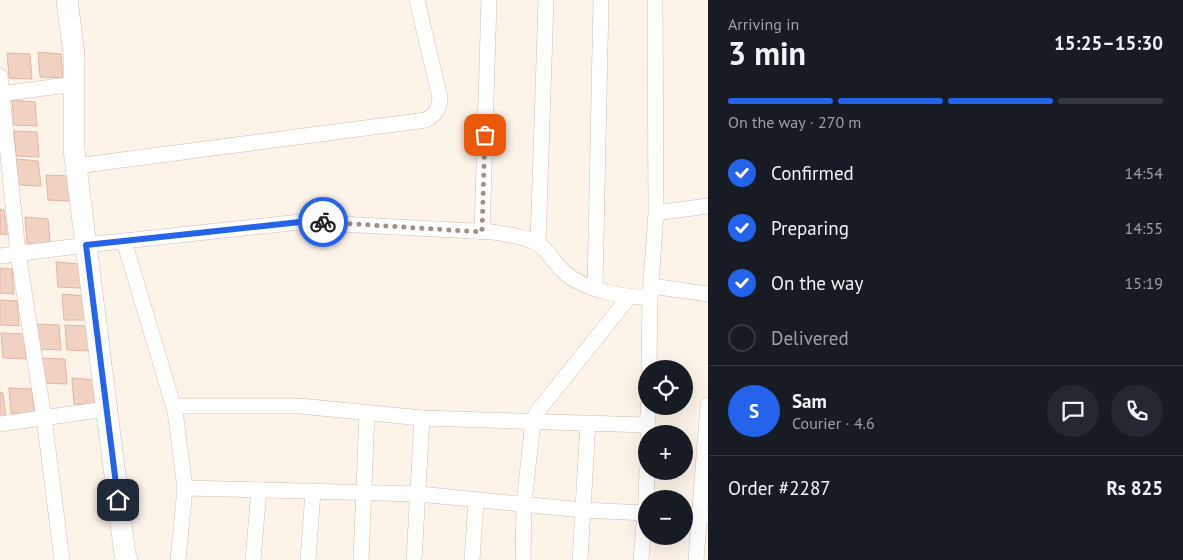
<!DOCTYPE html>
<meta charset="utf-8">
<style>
:root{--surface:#171b24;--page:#242831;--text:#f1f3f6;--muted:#9ea1a6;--line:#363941;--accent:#2563eb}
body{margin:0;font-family:"PT Sans",sans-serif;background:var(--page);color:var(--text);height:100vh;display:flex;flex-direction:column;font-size:19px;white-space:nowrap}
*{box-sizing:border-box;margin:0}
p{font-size:16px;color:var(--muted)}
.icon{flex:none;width:28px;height:28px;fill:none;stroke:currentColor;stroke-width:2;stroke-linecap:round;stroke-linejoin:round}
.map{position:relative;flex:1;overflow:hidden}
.panel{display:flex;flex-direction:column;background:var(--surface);width:475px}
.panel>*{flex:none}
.controls{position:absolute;left:638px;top:360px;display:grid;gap:10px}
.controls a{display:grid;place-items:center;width:55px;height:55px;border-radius:50%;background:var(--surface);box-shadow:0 5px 20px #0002;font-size:25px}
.pin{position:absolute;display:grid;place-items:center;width:42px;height:42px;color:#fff;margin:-21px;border-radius:10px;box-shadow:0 2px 8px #0006}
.courier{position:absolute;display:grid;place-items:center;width:50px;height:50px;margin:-25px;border:4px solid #2563eb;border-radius:50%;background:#fff;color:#222;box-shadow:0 1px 6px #0007}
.overview em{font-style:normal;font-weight:800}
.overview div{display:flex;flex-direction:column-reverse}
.overview{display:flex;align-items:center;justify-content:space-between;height:85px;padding:0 20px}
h1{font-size:32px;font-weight:800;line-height:38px}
.bar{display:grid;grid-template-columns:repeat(4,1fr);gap:8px 5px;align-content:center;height:60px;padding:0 20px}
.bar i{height:6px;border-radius:4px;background:var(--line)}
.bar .active{background:var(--accent)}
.bar p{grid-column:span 4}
.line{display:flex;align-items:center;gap:12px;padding:0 20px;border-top:1px solid var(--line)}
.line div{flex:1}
.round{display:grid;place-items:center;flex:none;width:52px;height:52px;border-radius:26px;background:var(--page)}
ol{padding:0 20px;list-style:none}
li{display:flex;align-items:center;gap:15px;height:55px}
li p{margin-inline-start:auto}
li .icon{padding:5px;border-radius:50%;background:var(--accent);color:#fff;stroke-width:4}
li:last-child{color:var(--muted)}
li i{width:28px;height:28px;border:2px solid var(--line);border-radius:50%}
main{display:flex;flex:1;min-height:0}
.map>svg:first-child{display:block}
</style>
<main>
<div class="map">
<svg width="708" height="560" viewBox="0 0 708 560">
<rect width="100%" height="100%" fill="#fcf3e9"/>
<g fill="#f0d1c2" stroke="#e2b6a3">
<path d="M38,52L61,54L63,78L40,77Z"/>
<path d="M7,53L30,54L32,79L9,78Z"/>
<path d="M12,100L35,102L37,126L14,125Z"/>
<path d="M14,131L37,132L39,157L16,156Z"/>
<path d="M16,159L38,161L41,186L18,185Z"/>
<path d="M46,175L69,176L71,201L48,200Z"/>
<path d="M0,209L4,210L7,235L0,234Z"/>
<path d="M25,217L48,219L50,244L27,243Z"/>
<path d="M56,262L79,264L81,288L58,287Z"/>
<path d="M0,268L12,269L14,294L0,293Z"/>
<path d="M62,294L85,296L87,320H64Z"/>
<path d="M0,300L17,301L19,326L0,325Z"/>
<path d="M36,324L59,325L61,350L38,349Z"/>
<path d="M65,325L88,326L90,351L67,350Z"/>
<path d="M1,333L24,334L26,359L3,358Z"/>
<path d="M42,358L65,359L67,384L44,383Z"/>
<path d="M72,378L95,380L97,405L74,404Z"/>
<path d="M9,388L32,389L34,414L11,413Z"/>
<path d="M0,392L3,393L6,418L0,417Z"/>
</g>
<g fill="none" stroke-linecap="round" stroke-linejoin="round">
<defs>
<g id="street">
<path d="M0,76L18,253L44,418L62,560"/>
<path d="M0,94L74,84"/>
<path d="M76,166L426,120C436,114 439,109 440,98L417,0"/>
<path d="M656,213L708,206"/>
<path d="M482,232L489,0"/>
<path d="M124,241L175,411L185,488L178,560"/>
<path d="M538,244L546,0"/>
<path d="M0,256L86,245L300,222L493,232C508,235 525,236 538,244C548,250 555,264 564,272C584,290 624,298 650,297"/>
<path d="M652,286L708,294"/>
<path d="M595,288L601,0"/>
<path d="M649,369L650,297L656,213L655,0"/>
<path d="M173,406H300L422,418L648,425"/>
<path d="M0,424L106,409"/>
<path d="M648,434V406"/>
<path d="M185,488L419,494L582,510L646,513"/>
<path d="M646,499L647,471"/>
<path d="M684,515L708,516"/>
<path d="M253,560L259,490"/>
<path d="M308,560L313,492"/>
<path d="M361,560L367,413"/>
<path d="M414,560L422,418"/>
<path d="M472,560L476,501"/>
<path d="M523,560L524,503L533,421L537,412L629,297"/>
<path d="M580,560L588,423"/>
<path d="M641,560L646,501"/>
<path d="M696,560L708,405"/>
</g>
<path id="secondary" d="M67,0L74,55V149L76,166L125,555L127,560"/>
</defs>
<use href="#street" stroke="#d0bdb1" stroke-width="16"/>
<use href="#secondary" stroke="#d3bcaf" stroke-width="22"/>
<use href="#street" stroke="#fff" stroke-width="15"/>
<use href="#secondary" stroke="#fff" stroke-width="21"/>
</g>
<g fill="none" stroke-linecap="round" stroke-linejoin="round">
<path stroke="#a58f84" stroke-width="5" stroke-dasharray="0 9" d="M323,222L482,232L485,135"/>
<path stroke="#2563eb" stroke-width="6" d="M118,500L86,245L300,222H323"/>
</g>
</svg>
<div class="controls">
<a><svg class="icon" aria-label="locate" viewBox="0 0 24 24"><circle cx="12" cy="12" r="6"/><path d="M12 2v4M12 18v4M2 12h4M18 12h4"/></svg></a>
<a>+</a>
<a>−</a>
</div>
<div class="pin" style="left:485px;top:135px;background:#ea580c"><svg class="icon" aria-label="bag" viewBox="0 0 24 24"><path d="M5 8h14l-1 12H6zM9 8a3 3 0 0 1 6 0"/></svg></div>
<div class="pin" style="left:118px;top:500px;background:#1f2937"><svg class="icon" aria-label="home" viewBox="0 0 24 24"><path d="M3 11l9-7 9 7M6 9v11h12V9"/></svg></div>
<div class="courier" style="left:323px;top:222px"><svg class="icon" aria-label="bike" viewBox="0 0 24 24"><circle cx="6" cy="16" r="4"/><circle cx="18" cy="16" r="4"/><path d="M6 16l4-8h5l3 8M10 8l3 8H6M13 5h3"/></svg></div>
</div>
<section class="panel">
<div class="overview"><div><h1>3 min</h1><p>Arriving in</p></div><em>15:25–15:30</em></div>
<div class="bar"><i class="active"></i><i class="active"></i><i class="active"></i><i></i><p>On the way · 270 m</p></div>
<ol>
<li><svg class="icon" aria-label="check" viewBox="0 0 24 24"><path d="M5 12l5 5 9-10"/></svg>Confirmed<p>14:54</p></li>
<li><svg class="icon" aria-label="check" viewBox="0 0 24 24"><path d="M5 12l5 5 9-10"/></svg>Preparing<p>14:55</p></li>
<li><svg class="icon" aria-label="check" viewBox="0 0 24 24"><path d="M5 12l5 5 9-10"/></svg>On the way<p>15:19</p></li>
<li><i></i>Delivered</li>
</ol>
<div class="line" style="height:90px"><b class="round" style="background:var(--accent);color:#fff">S</b><div><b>Sam</b><p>Courier · 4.6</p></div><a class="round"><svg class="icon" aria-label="chat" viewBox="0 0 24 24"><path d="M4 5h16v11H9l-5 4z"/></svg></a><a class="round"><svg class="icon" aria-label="phone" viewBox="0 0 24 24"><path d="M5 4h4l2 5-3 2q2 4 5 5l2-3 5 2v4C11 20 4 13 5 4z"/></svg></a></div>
<div class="line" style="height:65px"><div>Order #2287</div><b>Rs 825</b></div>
</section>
</main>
